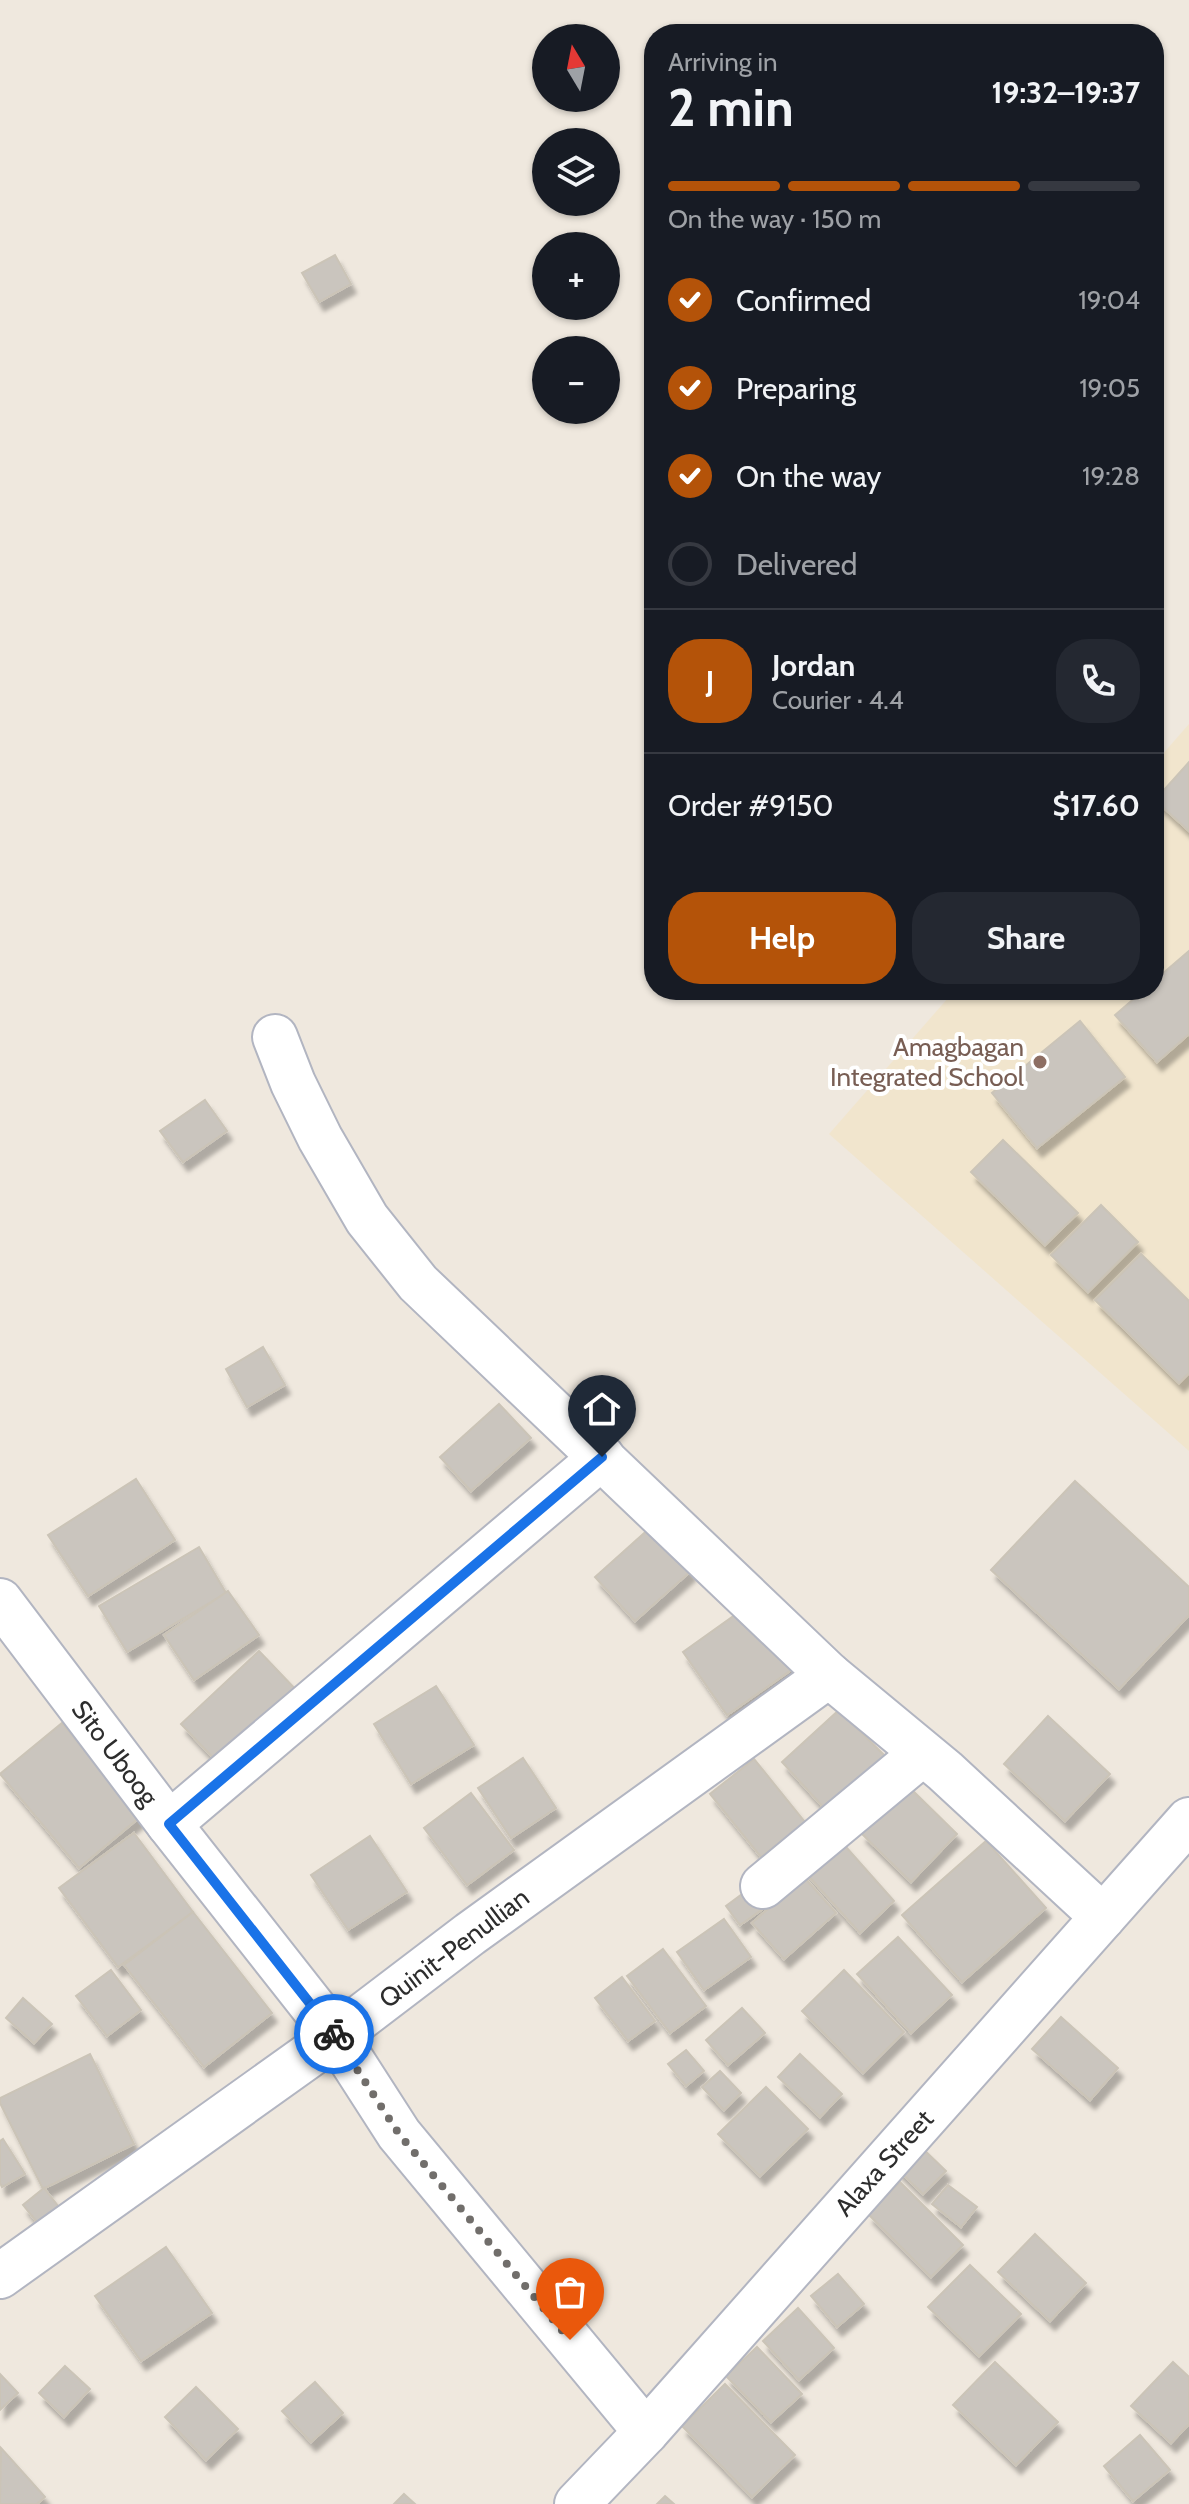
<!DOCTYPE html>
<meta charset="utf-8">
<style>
:root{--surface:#171b24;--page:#242831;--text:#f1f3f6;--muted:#9ea1a6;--line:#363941;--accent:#b45309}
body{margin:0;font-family:Cabin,sans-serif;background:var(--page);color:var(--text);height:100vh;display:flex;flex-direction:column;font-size:30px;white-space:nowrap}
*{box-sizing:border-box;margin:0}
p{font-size:26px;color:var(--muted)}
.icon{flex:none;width:44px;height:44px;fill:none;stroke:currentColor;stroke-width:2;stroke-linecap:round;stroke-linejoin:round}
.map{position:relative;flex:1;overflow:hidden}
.sheet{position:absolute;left:644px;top:24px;width:520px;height:976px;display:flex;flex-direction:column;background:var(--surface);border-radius:32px;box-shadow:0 2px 6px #0004}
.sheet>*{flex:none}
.needle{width:52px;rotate:350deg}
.buttons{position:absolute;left:532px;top:24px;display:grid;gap:16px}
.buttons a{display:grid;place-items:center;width:88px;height:88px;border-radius:50%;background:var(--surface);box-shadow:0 2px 6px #0004;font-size:40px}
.pin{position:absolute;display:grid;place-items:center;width:68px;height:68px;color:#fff;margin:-82px -34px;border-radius:50% 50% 50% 0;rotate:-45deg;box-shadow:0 0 8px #0007}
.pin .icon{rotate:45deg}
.courier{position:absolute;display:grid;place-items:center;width:80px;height:80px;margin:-40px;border:6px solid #1a73e8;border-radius:50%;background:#fff;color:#222;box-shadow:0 2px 10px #0007}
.head em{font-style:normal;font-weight:700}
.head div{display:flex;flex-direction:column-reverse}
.head{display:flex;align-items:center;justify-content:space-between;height:136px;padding:0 24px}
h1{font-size:52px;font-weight:700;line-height:60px}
.bar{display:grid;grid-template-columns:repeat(4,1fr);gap:12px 8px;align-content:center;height:96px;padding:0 24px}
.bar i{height:10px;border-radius:6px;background:var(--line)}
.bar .selected{background:var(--accent)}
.bar p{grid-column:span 4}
.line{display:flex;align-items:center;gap:20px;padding:0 24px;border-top:2px solid var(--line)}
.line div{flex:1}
.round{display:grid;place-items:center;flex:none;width:84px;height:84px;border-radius:32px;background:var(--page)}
ol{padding:0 24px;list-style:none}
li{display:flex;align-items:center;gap:24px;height:88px}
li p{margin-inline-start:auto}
li .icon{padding:8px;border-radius:50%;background:var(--accent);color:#fff;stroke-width:4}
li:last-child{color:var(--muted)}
li i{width:44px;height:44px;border:4px solid var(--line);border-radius:50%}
.cta{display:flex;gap:16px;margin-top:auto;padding:16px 24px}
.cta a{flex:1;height:92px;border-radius:32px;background:var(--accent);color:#fff;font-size:32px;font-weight:700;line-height:92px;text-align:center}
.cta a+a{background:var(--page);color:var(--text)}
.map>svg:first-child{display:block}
</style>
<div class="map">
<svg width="1189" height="2504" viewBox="0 0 1189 2504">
<defs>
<filter id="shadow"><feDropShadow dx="5" dy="9" stdDeviation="2" flood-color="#0004"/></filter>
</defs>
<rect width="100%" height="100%" fill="#efe8de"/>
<path fill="#f1e5cd" d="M1189,724V1451L829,1134L955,990H1154V764Z"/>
<g fill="#cac5be" stroke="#cbc4b7" stroke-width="2" filter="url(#shadow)">
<path d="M335,255L351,284L319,302L302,273Z"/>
<path d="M1189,762V831L1155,800Z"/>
<path d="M1189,951V1034L1157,1062L1115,1015L1144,990H1154V981Z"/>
<path d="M1080,1021L1125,1077L1037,1148L992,1093Z"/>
<path d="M205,1100L227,1131L183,1162L160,1131Z"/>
<path d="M1003,1140L1078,1213L1045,1245L971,1172Z"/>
<path d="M1101,1205L1138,1242L1088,1292L1051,1255Z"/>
<path d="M1141,1254L1189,1301V1373L1179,1383L1095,1300Z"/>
<path d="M263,1347L285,1385L247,1407L226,1369Z"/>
<path d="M499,1404L531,1438L471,1491L440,1457Z"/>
<path d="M136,1479L175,1540L88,1596L48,1535Z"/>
<path d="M1075,1481L1189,1587V1615L1119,1689L991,1570Z"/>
<path d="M651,1527L691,1571L635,1621L595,1577Z"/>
<path d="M199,1547L226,1593L127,1652L99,1606Z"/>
<path d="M228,1591L259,1635L194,1680L164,1635Z"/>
<path d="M749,1605L794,1668L727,1715L683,1652Z"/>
<path d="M259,1651L300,1694L222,1767L181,1724Z"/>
<path d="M436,1686L474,1745L411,1784L374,1724Z"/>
<path d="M839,1710L885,1756L825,1809L782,1762Z"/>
<path d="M1048,1716L1110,1774L1065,1821L1004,1764Z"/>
<path d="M62,1723L140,1817L79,1868L0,1774Z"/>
<path d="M523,1758L556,1808L511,1838L478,1788Z"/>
<path d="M754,1759L805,1822L761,1857L710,1794Z"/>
<path d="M907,1785L957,1834L911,1882L861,1833Z"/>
<path d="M471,1793L514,1850L467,1885L424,1828Z"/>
<path d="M134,1833L193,1912L118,1967L59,1888Z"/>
<path d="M370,1836L407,1892L348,1930L311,1875Z"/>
<path d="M838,1838L894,1901L860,1933L802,1869Z"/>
<path d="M986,1841L1046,1908L962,1982L902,1915Z"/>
<path d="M804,1877L836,1913L784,1959L752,1923Z"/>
<path d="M753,1886L767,1906L740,1925L726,1906Z"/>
<path d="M193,1912L272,2013L204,2067L124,1965Z"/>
<path d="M724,1919L751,1957L704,1990L677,1952Z"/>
<path d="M898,1937L952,1995L911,2033L857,1974Z"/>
<path d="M663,1949L706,2006L670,2033L627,1976Z"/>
<path d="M111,1970L141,2010L107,2036L76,1996Z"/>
<path d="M844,1970L904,2032L863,2073L802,2011Z"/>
<path d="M622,1977L655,2021L628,2041L595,1998Z"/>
<path d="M23,1998L52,2024L34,2043L6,2018Z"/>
<path d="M742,2008L765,2033L728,2065L706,2040Z"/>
<path d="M1061,2017L1118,2068L1090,2100L1032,2049Z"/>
<path d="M686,2050L704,2071L686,2086L668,2064Z"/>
<path d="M90,2054L134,2144L43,2189L0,2103V2098Z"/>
<path d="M800,2054L842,2094L820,2117L778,2077Z"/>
<path d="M720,2071L741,2093L724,2110L702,2087Z"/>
<path d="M766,2087L808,2129L760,2176L718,2134Z"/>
<path d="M3,2139L25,2174L2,2187L0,2183V2141Z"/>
<path d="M919,2145L946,2171L923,2194L896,2168Z"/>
<path d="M900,2182L963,2245L931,2277L868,2214Z"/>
<path d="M948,2185L977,2207L961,2227L932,2204Z"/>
<path d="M44,2188L66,2216L45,2232L23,2205Z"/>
<path d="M1035,2234L1086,2283L1050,2321L998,2272Z"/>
<path d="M166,2247L212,2313L141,2361L95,2296Z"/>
<path d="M970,2265L1021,2314L979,2356L928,2307Z"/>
<path d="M838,2274L864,2304L837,2327L811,2296Z"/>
<path d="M798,2308L834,2348L799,2380L763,2341Z"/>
<path d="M757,2347L802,2394L771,2422L726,2376Z"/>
<path d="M995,2362L1058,2422L1016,2465L953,2405Z"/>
<path d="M1173,2362L1189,2377V2424L1171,2443L1131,2406Z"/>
<path d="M65,2366L90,2389L64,2417L39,2393Z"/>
<path d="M0,2374L18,2393L0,2410Z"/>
<path d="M315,2382L343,2413L311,2442L282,2411Z"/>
<path d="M725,2384L795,2455L752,2497L682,2426Z"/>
<path d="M196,2387L238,2429L206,2460L165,2417Z"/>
<path d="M1140,2435L1170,2470L1133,2501L1104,2466Z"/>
<path d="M1,2448L45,2497L37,2504H0Z"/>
<path d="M404,2494L415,2504H394Z"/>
<path d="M665,2496L674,2504H657Z"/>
</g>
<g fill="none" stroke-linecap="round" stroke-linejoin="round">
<defs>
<g id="minor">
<path d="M275,1037L293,1083L320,1138L367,1219L418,1283L829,1675L945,1771L1103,1917"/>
<path d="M0,1601L169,1824L336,2036L399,2134L646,2432"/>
<path d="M169,1824L602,1457"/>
<path d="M763,1886L922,1754"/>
<path d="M0,2276L336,2036L470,1934L829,1675"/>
<path d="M577,2504L646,2432L1189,1820"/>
</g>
</defs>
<use href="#minor" stroke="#b2b5c1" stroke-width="48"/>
<use href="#minor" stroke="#fff" stroke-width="44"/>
</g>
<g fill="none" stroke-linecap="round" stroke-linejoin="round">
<path stroke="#716e6b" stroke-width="8" stroke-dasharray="0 14.4" d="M334,2034L399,2134L570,2340"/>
<path stroke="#1a73e8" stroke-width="10" d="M334,2034L169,1824L602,1457"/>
</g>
<circle fill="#8d6e63" stroke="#fff" stroke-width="3" cx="1040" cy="1062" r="8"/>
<g text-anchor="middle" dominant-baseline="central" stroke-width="8" stroke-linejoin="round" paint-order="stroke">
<g font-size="26" fill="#785e54" stroke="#fff" text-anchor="end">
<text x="1024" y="1047">Amagbagan<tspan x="1024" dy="30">Integrated School</tspan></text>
</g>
<g font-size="26" fill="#2d2d2d" stroke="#fff">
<text transform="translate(115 1753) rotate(53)">Sito Uboog</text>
<text transform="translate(454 1948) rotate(-37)">Quinit-Penullian</text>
<text transform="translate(884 2163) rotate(-48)">Alaxa Street</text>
</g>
</g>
</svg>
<div class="buttons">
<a><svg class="needle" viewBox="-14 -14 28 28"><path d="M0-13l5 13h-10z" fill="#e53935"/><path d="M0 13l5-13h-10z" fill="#9ea1a6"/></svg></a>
<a><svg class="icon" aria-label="layers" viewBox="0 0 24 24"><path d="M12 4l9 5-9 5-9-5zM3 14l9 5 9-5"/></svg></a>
<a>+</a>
<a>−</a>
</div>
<div class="pin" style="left:570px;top:2340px;background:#ea580c"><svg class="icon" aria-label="bag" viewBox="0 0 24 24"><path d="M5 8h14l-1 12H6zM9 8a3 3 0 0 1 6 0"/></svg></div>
<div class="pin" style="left:602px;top:1457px;background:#1f2937"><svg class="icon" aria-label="home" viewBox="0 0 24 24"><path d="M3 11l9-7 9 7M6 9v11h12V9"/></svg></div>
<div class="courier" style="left:334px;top:2034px"><svg class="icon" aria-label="bike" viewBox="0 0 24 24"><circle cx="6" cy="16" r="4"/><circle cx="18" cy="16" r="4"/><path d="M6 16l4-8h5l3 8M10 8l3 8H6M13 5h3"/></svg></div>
<section class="sheet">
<div class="head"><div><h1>2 min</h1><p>Arriving in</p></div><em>19:32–19:37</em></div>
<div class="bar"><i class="selected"></i><i class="selected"></i><i class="selected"></i><i></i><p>On the way · 150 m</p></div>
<ol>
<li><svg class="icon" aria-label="check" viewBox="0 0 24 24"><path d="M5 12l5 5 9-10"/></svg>Confirmed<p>19:04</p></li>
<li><svg class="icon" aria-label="check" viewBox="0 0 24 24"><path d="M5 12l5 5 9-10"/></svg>Preparing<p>19:05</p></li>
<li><svg class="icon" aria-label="check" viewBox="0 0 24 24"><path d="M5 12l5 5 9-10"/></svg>On the way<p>19:28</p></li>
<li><i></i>Delivered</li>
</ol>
<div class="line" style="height:144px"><b class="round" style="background:var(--accent);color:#fff">J</b><div><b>Jordan</b><p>Courier · 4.4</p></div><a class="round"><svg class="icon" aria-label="phone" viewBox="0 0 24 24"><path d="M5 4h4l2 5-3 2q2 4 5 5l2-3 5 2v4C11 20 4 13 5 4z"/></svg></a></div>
<div class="line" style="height:104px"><div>Order #9150</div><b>$17.60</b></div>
<div class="cta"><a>Help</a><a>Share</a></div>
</section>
</div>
